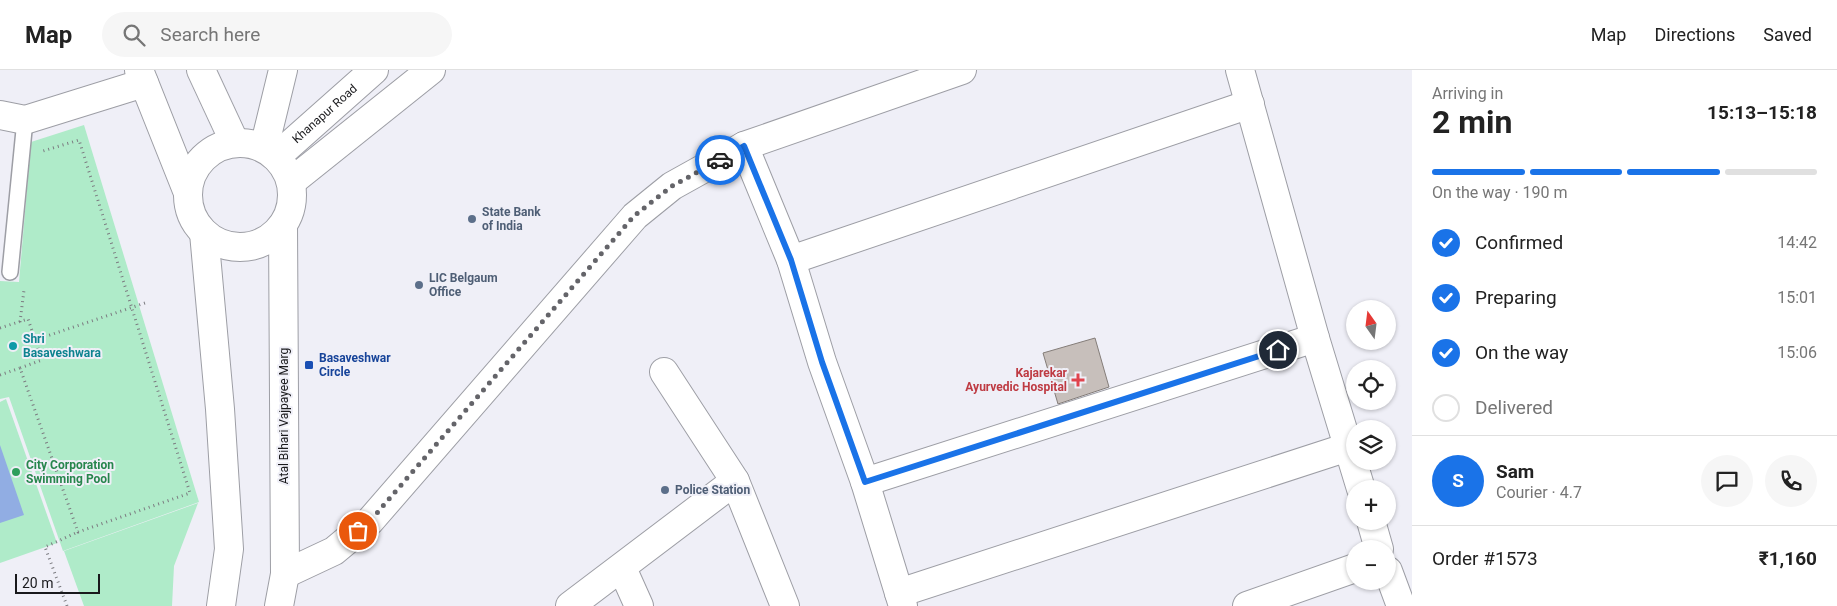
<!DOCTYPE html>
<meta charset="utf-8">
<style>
:root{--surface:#fff;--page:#f6f6f6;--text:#222;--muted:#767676;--line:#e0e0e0;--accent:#1a73e8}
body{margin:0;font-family:Roboto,sans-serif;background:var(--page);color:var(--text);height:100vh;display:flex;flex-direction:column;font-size:19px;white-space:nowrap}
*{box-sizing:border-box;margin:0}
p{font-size:16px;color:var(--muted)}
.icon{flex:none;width:28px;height:28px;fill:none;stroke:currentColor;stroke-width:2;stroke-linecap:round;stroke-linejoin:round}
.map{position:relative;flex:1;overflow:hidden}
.drawer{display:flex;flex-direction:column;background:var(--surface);width:425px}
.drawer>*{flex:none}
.needle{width:32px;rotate:346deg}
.tools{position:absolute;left:1346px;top:230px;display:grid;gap:10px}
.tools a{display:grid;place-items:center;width:50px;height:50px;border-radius:50%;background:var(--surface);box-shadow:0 1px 4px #0004;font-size:25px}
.scale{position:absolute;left:15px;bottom:12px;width:85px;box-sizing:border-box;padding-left:5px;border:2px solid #19191c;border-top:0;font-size:14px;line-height:18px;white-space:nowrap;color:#19191c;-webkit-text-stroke:4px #efeff7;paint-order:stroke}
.pin{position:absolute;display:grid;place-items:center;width:42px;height:42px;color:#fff;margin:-21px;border:2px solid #fff;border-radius:50%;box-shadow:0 1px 5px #0007}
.courier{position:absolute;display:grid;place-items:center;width:50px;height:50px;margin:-25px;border:4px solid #1a73e8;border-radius:50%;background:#fff;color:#222;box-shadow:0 1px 6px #0007}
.overview em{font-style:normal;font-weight:700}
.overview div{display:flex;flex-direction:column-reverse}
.overview{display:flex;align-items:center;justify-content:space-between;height:85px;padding:0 20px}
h1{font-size:32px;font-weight:700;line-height:38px}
.bar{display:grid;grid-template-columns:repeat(4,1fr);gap:8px 5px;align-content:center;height:60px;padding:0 20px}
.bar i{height:6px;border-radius:4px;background:var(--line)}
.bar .selected{background:var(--accent)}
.bar p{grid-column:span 4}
.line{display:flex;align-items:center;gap:12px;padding:0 20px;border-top:1px solid var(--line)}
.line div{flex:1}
.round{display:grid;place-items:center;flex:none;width:52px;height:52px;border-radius:26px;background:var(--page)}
ol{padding:0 20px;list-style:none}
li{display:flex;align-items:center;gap:15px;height:55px}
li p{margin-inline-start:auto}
li .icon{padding:5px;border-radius:50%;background:var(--accent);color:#fff;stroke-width:4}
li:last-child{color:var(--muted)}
li i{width:28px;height:28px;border:2px solid var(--line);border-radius:50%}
header{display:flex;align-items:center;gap:30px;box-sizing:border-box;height:70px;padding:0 25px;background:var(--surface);border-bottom:1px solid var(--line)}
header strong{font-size:24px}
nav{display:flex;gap:28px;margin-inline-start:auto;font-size:18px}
.search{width:350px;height:45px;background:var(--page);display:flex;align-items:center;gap:12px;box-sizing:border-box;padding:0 18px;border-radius:28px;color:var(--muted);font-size:19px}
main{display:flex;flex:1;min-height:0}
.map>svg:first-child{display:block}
</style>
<header>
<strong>Map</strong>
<div class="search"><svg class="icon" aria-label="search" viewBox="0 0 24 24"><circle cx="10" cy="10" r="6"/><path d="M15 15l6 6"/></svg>Search here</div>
<nav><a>Map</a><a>Directions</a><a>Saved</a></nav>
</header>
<main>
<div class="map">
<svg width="1412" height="536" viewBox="0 0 1412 536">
<rect width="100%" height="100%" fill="#efeff7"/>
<g fill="#afebc9">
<path d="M84,55L199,432L63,481L9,327L0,329V211L19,212L31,72Z"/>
<path d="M6,329L57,473L0,493V332Z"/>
<path d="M198,433L174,496L172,536H84L64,481Z"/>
</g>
<path fill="#91ade3" d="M0,375L24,445L0,453Z"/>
<path fill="#c7bfbb" stroke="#847d79" d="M1095,268L1109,317L1058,334L1043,283Z"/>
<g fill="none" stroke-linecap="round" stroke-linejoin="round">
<defs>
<path id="service" d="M10,202L25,50"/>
<g id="minor">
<path d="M0,45L25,50L144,13"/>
<path d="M744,76L791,190L822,292L865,412L903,536"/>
<path d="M791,190L1250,34"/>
<path d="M664,302L735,411L785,536"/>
<path d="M865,412L1315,268"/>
<path d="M622,498L639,536"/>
<path d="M285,504L334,481L370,451L635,146L672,116L744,76L962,0"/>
<path d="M899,523L1348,377"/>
<path d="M570,536L735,411"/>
<path d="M1247,536L1355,498"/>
</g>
<g id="tertiary">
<path d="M1240,0L1315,268L1361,419"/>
<path d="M1371,451L1379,479"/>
<path d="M1388,501L1401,536"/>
</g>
<g id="secondary">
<path d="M264,78L283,0"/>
<path id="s1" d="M276,87L374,0"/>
<path d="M291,112L431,0"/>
</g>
<g id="primary">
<path d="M139,0L188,123"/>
<path d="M201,0L235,73"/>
<circle cx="240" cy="125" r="52"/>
<path d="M204,163L220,339L229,479L221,536"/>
<path d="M279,536L285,504L283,155"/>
</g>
</defs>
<use href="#service" stroke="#9d9ea5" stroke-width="18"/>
<use href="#minor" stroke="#9d9ea5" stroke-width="30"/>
<use href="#tertiary" stroke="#9d9ea5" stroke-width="30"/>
<use href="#secondary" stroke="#9d9ea5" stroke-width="30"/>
<use href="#primary" stroke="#9d9ea5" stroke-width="30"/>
<g stroke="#7c7c81" stroke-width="3" stroke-dasharray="1 4" stroke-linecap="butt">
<path d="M20,252L24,220"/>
<path d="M0,258L28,249L42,290L20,298"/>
<path d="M35,270L148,232"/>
<path d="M0,305L20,298L78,462L190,423L79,70L43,81"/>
<path d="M67,536L45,477L78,462"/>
</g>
<use href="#service" stroke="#fff" stroke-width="15"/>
<use href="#minor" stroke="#fff" stroke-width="28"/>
<use href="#tertiary" stroke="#fff" stroke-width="28"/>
<use href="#secondary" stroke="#fff" stroke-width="28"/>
<use href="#primary" stroke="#fff" stroke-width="28"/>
</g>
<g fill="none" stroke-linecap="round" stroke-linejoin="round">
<path stroke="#646469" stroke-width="5" stroke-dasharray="0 9" d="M358,461L370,451L634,146L672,116L720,90"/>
<path stroke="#1a73e8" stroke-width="6" d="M720,90L744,76L791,190L822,292L865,412L1278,280"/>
</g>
<g fill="#5c6f8a" stroke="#efeff7" stroke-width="2">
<circle cx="472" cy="149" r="5"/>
<circle cx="419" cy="215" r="5"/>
<circle cx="665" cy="420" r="5"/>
</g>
<circle fill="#0f9aa8" stroke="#efeff7" stroke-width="2" cx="13" cy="276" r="5"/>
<rect fill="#1a4fb4" stroke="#efeff7" stroke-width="2" x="304" y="290" width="10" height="10" rx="2.5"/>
<path fill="#e0444e" stroke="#efeff7" stroke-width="2" d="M1075.5 302.5h5v5h5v5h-5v5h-5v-5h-5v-5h5z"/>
<circle fill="#2e9e5b" stroke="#efeff7" stroke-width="2" cx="16" cy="402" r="5"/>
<g text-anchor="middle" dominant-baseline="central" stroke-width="4" stroke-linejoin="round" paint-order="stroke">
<g font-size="12" fill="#19191c" stroke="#efeff7">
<text stroke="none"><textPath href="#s1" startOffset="65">Khanapur Road</textPath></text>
<text transform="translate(284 346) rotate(-90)">Atal Bihari Vajpayee Marg</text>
</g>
<g font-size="12" font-weight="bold" fill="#4e5e75" stroke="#efeff7" text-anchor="start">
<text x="482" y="142">State Bank<tspan x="482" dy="14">of India</tspan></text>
<text x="429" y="208">LIC Belgaum<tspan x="429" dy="14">Office</tspan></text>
<text x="675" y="420">Police Station</text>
</g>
<g font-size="12" font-weight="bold" fill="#0d838f" stroke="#efeff7" text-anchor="start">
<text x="23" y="269">Shri<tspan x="23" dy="14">Basaveshwara</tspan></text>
</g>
<g font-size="12" font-weight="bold" fill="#164399" stroke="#efeff7" text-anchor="start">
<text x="319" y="288">Basaveshwar<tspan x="319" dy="14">Circle</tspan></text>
</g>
<g font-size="12" font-weight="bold" fill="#be3a42" stroke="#efeff7" text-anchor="end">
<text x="1067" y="303">Kajarekar<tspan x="1067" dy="14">Ayurvedic Hospital</tspan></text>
</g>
<g font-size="12" font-weight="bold" fill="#27864d" stroke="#efeff7" text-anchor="start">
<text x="26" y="395">City Corporation<tspan x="26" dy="14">Swimming Pool</tspan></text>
</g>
</g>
</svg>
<div class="tools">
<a><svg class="needle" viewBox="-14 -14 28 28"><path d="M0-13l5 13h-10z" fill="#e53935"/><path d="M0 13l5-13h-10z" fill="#767676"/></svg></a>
<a><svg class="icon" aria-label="locate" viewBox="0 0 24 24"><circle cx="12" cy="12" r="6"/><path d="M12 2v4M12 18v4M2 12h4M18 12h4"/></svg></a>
<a><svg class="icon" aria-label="layers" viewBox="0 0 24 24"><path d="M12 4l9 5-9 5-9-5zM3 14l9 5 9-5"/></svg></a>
<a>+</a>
<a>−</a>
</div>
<div class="scale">20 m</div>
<div class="pin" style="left:358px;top:461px;background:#ea580c"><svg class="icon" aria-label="bag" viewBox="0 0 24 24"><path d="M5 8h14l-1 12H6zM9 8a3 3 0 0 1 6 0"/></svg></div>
<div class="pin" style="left:1278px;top:280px;background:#1f2937"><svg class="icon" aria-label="home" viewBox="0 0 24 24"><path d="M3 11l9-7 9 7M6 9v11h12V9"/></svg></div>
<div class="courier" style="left:720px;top:90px"><svg class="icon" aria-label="car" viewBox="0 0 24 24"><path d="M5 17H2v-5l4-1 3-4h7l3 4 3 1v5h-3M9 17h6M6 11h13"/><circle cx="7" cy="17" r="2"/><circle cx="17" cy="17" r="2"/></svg></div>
</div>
<section class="drawer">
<div class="overview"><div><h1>2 min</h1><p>Arriving in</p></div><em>15:13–15:18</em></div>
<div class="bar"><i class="selected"></i><i class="selected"></i><i class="selected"></i><i></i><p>On the way · 190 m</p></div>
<ol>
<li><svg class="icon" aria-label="check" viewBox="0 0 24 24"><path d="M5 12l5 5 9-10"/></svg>Confirmed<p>14:42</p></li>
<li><svg class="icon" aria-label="check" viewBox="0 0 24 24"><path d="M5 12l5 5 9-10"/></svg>Preparing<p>15:01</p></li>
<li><svg class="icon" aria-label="check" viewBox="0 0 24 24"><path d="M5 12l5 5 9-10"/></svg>On the way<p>15:06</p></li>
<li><i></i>Delivered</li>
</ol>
<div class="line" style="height:90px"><b class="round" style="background:var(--accent);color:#fff">S</b><div><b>Sam</b><p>Courier · 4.7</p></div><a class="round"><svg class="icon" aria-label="chat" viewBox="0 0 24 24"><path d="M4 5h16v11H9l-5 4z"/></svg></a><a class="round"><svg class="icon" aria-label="phone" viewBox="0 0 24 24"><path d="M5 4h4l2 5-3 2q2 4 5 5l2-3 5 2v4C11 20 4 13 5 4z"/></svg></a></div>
<div class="line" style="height:65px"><div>Order #1573</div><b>₹1,160</b></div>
</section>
</main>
